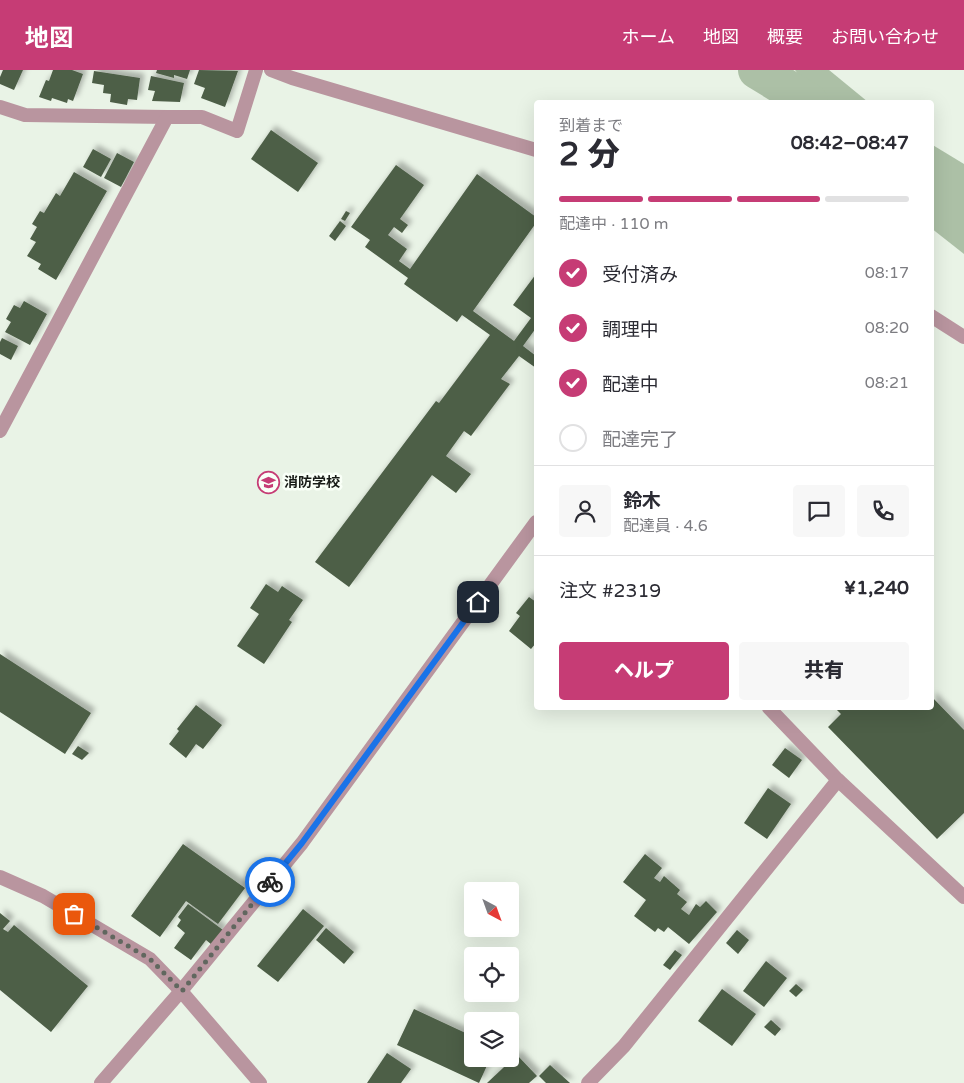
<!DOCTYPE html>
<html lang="ja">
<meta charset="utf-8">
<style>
:root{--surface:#fff;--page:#f7f7f7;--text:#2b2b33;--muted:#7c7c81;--line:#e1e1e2;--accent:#c63c75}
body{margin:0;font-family:"Varela Round","Noto Sans JP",sans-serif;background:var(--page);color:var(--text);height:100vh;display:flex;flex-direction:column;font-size:19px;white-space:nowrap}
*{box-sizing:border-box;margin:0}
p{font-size:16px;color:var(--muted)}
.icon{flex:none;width:28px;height:28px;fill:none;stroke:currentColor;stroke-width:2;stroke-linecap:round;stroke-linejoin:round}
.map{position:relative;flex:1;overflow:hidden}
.side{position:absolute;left:534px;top:30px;width:400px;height:610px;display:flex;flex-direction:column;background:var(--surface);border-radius:5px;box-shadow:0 5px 20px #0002}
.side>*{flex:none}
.needle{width:32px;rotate:139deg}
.fabs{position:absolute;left:464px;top:812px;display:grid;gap:10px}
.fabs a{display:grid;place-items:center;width:55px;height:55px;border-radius:5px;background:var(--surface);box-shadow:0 5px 20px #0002;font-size:25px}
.pin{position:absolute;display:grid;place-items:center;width:42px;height:42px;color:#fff;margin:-21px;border-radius:10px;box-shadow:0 2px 8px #0006}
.courier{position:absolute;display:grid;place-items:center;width:50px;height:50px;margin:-25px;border:4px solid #1a73e8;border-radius:50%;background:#fff;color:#222;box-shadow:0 1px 6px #0007}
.overview em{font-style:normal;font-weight:800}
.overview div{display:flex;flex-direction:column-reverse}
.overview{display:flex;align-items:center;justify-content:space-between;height:85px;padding:0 25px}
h1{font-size:32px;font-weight:800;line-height:38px}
.bar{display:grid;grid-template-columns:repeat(4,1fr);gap:8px 5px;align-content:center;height:60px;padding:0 25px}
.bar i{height:6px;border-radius:4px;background:var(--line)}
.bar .on{background:var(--accent)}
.bar p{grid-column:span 4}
.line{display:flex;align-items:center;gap:12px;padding:0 25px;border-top:1px solid var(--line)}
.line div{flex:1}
.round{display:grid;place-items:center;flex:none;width:52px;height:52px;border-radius:5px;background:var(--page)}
ol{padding:0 25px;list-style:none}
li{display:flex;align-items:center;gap:15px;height:55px}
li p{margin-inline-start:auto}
li .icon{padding:5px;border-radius:50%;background:var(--accent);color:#fff;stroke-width:4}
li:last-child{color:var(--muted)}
li i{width:28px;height:28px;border:2px solid var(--line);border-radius:50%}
.cta{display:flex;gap:10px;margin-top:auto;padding:10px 25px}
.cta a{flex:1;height:58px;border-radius:5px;background:var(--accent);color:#fff;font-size:20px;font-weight:800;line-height:58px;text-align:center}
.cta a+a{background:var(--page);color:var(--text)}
header{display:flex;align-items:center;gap:30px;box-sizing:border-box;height:70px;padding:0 25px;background:var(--accent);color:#fff}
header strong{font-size:24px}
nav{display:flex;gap:28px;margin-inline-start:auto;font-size:18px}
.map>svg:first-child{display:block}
</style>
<header>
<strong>地図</strong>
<nav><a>ホーム</a><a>地図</a><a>概要</a><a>お問い合わせ</a></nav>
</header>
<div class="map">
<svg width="964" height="1013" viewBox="0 0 964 1013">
<defs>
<filter id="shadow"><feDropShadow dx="4.5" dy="-4.5" stdDeviation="2.5" flood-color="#0004"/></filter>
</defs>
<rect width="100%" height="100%" fill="#e9f3e6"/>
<g fill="#acc0a6">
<path d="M795,0H829L868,32H819Z"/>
<path d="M931,74L964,94V184L931,158Z"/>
</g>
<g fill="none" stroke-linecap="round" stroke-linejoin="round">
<path stroke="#acc0a6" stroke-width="38" d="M757,0L809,32"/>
</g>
<g fill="#4d5e47" filter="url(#shadow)">
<path d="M3,0H23L14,20L0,14V7Z"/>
<path d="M53,0H72L83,4L73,31L68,29L67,33L52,28L51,31L39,27L46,10L49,11Z"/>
<path d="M157,0H190L187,9L174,5V8L156,3Z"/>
<path d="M199,0L238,1L225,37L201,28L205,18L194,14Z"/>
<path d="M94,1L140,8L137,30L128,29L127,35L110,32L111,24L103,23L104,15L92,13Z"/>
<path d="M151,6L184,13L180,32L152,31L155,21L148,20Z"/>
<path d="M271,60L318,93L298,122L251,89Z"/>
<path d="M93,79L111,89L101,107L83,97Z"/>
<path d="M117,83L134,92L121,117L104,108Z"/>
<path d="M396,95L424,115L400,149L408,155L402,163L394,157L388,165L407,179L399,191L410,199L477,104L536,147V153L473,241L514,271L531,248L513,235L536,204V258L523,276L536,286V298L519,286L501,309L510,314L471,366L464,361L446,386L471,404L456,423L432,405L349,517L315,492L436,331L439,333L490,265L462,245L457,252L404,214L408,208L365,177L370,170L351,157Z"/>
<path d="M74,102L107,121L56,210L38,199L41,194L27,186L36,172L30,169L37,157L32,154L40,141L44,143L56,123L60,126Z"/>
<path d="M346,141L350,143L345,151L341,149Z"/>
<path d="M340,151L346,156L335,171L329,166Z"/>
<path d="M24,231L47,244L30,275L5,262L11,252L6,249L14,235L20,238Z"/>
<path d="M2,268L18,276L11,290L0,284V272Z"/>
<path d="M266,514L278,522L282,516L303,530L289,550L292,552L264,594L237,576L259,544L250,538Z"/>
<path d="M529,527L536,532V573L531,579L509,561L520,546L516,543Z"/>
<path d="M0,584L91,643L65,684L0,642Z"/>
<path d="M931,626L964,660V743L937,769L828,657L841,644L835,638H931Z"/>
<path d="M196,635L222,655L203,679L196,674L186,688L169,674L179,661L177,659Z"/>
<path d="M78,676L89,683L82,690L72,684Z"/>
<path d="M785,678L802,690L789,708L772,695Z"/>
<path d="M768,718L791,734L767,769L744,753Z"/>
<path d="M183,774L245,818L218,854L186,831L160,867L131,846Z"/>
<path d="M645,784L662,798L654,808L660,812L664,806L680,820L677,824L687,832L681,839L689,845L696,834L700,837L706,831L717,842L689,874L668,857L664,862L658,858L655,862L634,846L646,830L623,812Z"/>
<path d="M188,834L223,860L212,875L206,870L191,890L174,878L185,863L177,856L181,850L178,847Z"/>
<path d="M303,839L324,856L278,912L257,896Z"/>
<path d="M0,843L10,851L3,859L8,862L14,855L88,916L51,962L0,920Z"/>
<path d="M326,858L354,882L344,894L316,870Z"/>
<path d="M737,860L749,870L738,884L726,873Z"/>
<path d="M675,880L682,885L670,900L663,895Z"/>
<path d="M766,891L787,908L764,937L743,921Z"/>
<path d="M796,914L803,920L796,927L789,921Z"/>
<path d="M722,919L756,944L732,976L698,951Z"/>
<path d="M414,939L472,966V989H490L479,1013L397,975Z"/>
<path d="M771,950L781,959L775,966L764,957Z"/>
<path d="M387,983L411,999L401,1013H367Z"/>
<path d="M517,985L537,1006L529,1013H487Z"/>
<path d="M550,995L570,1013H546L539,1006Z"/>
</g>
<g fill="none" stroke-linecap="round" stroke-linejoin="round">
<g stroke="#b9959f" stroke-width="14">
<path d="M0,37L25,45L167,47"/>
<path d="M0,361L167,47H202L237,61L256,0"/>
<path d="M769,638L838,710L964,827"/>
<path d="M181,921L302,773L536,452"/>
<path d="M588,1013L624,976L838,710"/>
</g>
<g stroke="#b9959f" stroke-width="14">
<path d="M271,0L292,8L536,80"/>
<path d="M931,246L964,267"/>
<path d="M0,807L43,826L150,889L181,921L260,1013"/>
<path d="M101,1013L181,921"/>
</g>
</g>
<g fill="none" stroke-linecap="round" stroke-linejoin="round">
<path stroke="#61675f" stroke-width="5" stroke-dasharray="0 9" d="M74,844L150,889L182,921L270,812"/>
<path stroke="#1a73e8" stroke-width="6" d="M270,812L302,773L478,532"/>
</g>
<defs>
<symbol id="school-ring" viewBox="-11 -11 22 22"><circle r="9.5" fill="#f9fff7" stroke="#c63c75" stroke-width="1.5"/><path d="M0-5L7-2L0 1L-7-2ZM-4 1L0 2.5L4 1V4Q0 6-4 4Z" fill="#c63c75"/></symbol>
</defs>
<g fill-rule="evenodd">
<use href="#school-ring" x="256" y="400" width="25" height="25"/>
</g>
<g text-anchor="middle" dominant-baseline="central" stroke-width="5" stroke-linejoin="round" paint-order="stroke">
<g font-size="14" font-weight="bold" fill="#181b17" stroke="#f9fff7" text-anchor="start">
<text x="284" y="412">消防学校</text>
</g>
</g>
</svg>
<div class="fabs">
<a><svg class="needle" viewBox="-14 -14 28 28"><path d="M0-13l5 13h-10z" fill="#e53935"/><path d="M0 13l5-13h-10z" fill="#7c7c81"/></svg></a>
<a><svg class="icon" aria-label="locate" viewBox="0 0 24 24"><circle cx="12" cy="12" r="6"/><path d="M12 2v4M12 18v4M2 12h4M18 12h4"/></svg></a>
<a><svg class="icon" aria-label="layers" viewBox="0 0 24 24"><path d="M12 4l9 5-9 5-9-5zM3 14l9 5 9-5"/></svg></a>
</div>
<div class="pin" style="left:74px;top:844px;background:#ea580c"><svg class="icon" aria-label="bag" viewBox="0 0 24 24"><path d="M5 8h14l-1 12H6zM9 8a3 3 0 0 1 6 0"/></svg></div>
<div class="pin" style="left:478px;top:532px;background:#1f2937"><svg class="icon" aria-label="home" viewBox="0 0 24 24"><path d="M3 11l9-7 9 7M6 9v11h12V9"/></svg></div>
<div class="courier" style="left:270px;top:812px"><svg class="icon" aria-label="bike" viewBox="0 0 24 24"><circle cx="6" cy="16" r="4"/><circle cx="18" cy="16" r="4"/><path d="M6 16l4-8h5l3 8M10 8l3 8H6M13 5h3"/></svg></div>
<section class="side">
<div class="overview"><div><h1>2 分</h1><p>到着まで</p></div><em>08:42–08:47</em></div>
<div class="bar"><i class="on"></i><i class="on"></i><i class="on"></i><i></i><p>配達中 · 110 m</p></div>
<ol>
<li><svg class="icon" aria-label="check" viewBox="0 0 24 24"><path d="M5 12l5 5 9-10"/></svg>受付済み<p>08:17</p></li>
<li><svg class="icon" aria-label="check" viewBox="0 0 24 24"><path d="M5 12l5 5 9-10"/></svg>調理中<p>08:20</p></li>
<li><svg class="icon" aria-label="check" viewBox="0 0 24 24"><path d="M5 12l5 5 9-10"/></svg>配達中<p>08:21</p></li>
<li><i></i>配達完了</li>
</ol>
<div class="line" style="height:90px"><a class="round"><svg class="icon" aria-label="person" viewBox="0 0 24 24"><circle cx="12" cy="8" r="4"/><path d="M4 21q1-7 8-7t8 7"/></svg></a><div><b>鈴木</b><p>配達員 · 4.6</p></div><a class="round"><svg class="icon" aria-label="chat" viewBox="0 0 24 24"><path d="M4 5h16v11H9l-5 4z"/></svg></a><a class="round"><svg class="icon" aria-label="phone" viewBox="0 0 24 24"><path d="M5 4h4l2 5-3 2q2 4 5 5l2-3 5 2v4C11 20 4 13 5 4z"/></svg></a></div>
<div class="line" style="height:65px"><div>注文 #2319</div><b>¥1,240</b></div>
<div class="cta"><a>ヘルプ</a><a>共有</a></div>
</section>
</div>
